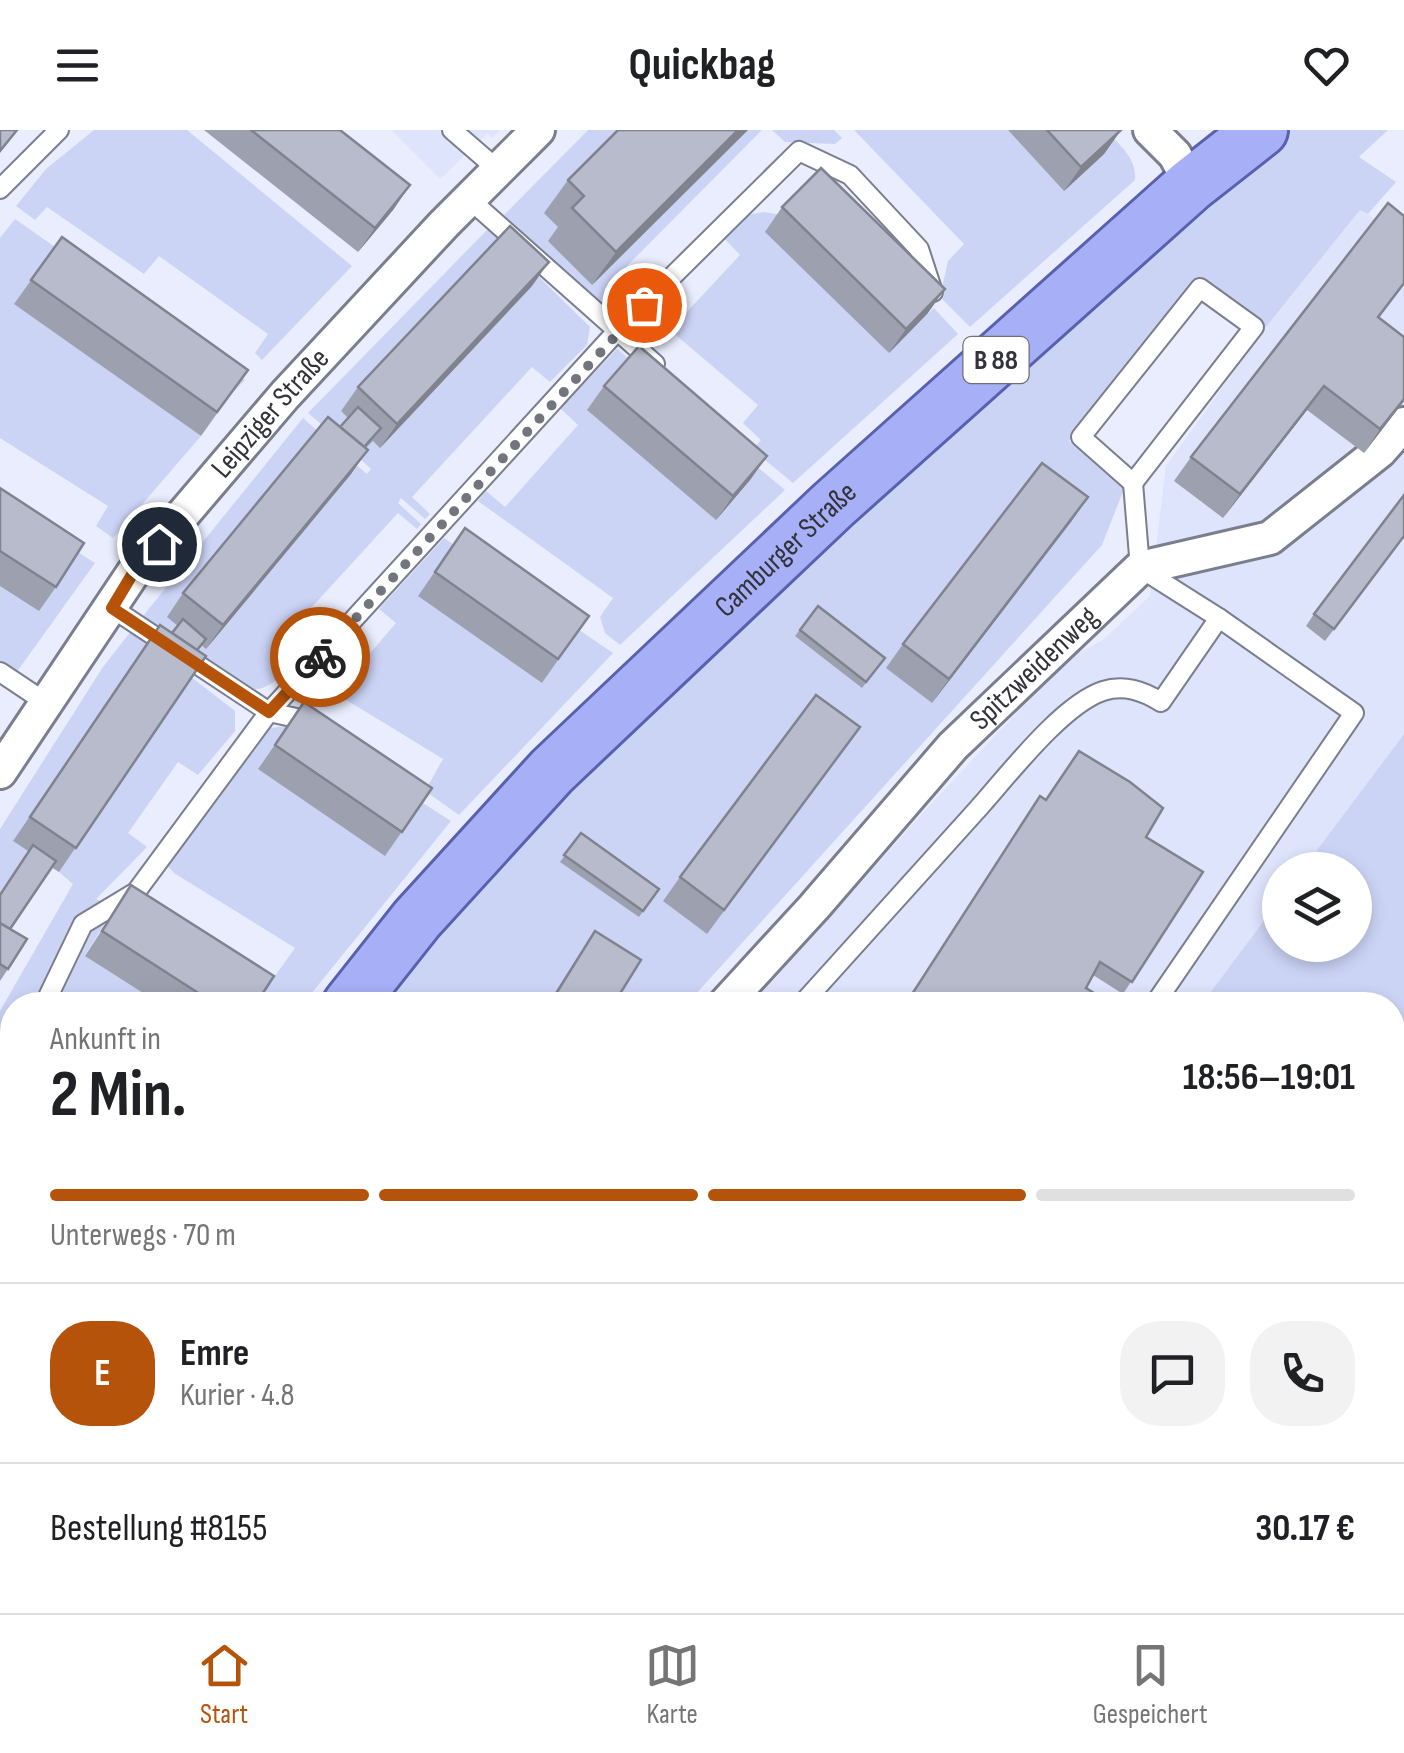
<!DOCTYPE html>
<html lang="de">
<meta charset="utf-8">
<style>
:root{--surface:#fff;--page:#f2f2f2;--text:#202124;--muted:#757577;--line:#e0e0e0;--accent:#b45309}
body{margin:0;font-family:"Sofia Sans Condensed",sans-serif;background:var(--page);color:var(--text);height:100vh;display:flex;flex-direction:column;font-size:38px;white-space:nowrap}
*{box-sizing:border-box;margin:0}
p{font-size:32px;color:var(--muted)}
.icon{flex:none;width:55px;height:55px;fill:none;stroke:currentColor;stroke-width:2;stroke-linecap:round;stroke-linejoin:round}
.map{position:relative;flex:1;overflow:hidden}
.side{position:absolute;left:0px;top:862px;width:1405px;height:622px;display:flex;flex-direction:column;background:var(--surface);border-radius:40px 40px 0 0;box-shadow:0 5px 15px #0003}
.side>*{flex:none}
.controls{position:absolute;left:1262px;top:722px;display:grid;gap:20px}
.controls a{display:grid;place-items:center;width:110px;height:110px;border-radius:50%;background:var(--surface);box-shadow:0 5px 15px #0003;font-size:50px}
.pin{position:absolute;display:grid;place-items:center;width:85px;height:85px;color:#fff;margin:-42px;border:5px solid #fff;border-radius:50%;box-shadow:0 2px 10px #0007}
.courier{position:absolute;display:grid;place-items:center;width:100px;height:100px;margin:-50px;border:8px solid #b45309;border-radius:50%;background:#fff;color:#222;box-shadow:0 2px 12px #0007}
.overview em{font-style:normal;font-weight:700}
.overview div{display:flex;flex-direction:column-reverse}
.overview{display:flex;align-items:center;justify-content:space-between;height:170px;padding:0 50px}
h1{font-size:65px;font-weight:700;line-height:75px}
.bar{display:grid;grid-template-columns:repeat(4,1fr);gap:15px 10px;align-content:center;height:120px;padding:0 50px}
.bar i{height:12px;border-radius:8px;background:var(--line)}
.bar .selected{background:var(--accent)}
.bar p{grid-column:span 4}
.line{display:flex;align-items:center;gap:25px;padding:0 50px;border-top:2px solid var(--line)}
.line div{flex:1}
.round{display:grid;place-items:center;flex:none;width:105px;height:105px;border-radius:40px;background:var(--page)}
header{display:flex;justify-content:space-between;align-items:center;height:130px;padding:0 50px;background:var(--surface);font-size:45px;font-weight:700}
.menu{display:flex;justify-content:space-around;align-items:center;height:140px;border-top:2px solid var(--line);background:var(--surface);font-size:28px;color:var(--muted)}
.menu a{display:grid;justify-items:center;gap:5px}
.menu .selected{color:var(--accent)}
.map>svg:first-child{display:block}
</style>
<header><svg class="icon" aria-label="menu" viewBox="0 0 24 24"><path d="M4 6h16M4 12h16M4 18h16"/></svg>Quickbag<svg class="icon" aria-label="heart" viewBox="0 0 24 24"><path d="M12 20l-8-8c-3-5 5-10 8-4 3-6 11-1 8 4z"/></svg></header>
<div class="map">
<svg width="1404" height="1483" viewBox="0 0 1404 1483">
<rect width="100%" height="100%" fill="#e9edfd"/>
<g fill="#dee4fc">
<path d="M391,0H500L492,8L488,3L440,49Z"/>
<path d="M1360,80L1404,105V604L1302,740H1280V769L1201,875H751L930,675L1043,555L1073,526L1103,510L1150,466L1166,336L1266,197Z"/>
<path d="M1404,1007V1119L1393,1138V1027Z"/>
<path d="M382,1472L777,1473L770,1483H378Z"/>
<path d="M1135,1473H1194L1188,1483H1129Z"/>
</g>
<g fill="#ccd4f6" fill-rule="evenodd">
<path d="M94,0H187L352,136L262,230L255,223L268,204L159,126L144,144L47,77L35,90L16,76L46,39Z"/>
<path d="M588,0H628L560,99L592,155L748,0H762L624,139L640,157L609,174L586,168L504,85Z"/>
<path d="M772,0H834L842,8L835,14L785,12Z"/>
<path d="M854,0H1008L1064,60L1106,0C1120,16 1137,28 1135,50L970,197L940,167L948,131L964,114Z"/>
<path d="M1291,0H1388L1359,27L1396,52L1368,84L1360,80L1266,197L1197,147L1069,311L1124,359L1102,415L686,875H386L458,784L633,591L1157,117Z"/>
<path d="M764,82L781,85L888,222L934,178L958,204L793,353L753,320L761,310L743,293L758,275L670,200L740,125L723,107L746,85Z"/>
<path d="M15,89L245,250L231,264L45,132L15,174L201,306L113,408L96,396L108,376L0,308V108Z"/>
<path d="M489,98L590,197L587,215L550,252L532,237L412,367L430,384L425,389L401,368L398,373L421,394L417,399L398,383L279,513L296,531C252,581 240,556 194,524L201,515L207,518L350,344L353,332L367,344L371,339L358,327L373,311L381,317L532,155L341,281L350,290L335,306L308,283Z"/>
<path d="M617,219L785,360L620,515L605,503L600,487L613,468L478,371L486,361L505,377L578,295L560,278Z"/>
<path d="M303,288L330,312L170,506L143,486Z"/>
<path d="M0,372L95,433L16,543L0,533Z"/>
<path d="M444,408L613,523L459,685L425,661L443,629L322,555L326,541L343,555L396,493L379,479ZM448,423L572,510L542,553L419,466Z"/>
<path d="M132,500L159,520L13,711L28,721L0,765V699L103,537Z"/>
<path d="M182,540L235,581V601L198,645L178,632L128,703L147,717L96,769L114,779L85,825L162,875H12V913L0,907V881L73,754L59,742Z"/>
<path d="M287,596L258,639L418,670L451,691L302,875H254L295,818L174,743L166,734L264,599Z"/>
<path d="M1404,604V1007L1393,1027L1392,875H1201L1280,769V815H1355V740H1302Z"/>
<path d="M0,1021L12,1027V1076L0,1068Z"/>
<path d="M12,1145V1188L0,1208V1168Z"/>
<path d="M83,1473H233L229,1483H77Z"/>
<path d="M777,1473L1135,1472V1473L1128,1483H770Z"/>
</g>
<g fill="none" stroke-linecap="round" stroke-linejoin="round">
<defs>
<g id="lane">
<path d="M452,0L497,39"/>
<path d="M0,59L59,0"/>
<path d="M468,68L655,234"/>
<path d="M1200,158L1254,197L1133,353L1081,307Z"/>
<path d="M112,478L269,582L301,589L312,596"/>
<path d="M0,542L45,572"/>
<path d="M44,875L83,794L136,762L269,582L618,200L799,21L850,45L919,119L933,162"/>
<path d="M801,875C859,810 918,746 976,681C1006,648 1061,575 1103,561C1124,554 1143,561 1161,572L1219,488L1140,438L1133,353"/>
<path d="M1154,875L1354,583L1219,488"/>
<path d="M439,1483L445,1472"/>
<path d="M748,1483L754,1472"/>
<path d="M1225,1483L1232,1472"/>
</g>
<g id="street">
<path d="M1150,0L1175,25L1191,55"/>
<path id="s1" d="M0,642L133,443L285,265L444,94L538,0"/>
<path id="s2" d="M724,875L814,777L953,616L1140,438L1270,408L1380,321L1404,294"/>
<path d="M0,928L12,934"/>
<path d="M340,1483L343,1472"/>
</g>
<g id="primary">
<path id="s3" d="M349,875L417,789L552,641L833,375L1191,55L1261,0"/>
<path d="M0,1419L12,1397"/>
</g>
</defs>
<use href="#lane" stroke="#7a7e8d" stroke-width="22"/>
<use href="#street" stroke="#7a7e8d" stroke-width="38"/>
<use href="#primary" stroke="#5861b0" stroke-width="58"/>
<use href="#lane" stroke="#fff" stroke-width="18"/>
<use href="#street" stroke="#fff" stroke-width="32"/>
<use href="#primary" stroke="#a7aff6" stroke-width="52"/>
<defs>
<g id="rail">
<path d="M1392,1061L1404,1042"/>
<path d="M1392,1107L1404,1087"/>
<path d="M1145,1483L1151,1472"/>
<path d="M1170,1483L1176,1472"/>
</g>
</defs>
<use href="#rail" stroke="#8d909b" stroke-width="11"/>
<use href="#rail" stroke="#fff" stroke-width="8" stroke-dasharray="22" stroke-linecap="butt"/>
</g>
<g fill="#9da1af">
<path d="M204,0H340L410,55L393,80L358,122Z"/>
<path d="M748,0L592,155L548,111L558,97L544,83L568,50Z"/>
<path d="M1008,0H1121L1104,24L1064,61Z"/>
<path d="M782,77L928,183L889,223L765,102Z"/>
<path d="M1404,86V155L1379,188L1404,271L1364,323L1307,280L1223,388L1174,351L1191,327Z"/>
<path d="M62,107L248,240L201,306L14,174Z"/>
<path d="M532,156L380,318L373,311L366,318L351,344L206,519L201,515L197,520L206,526L59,742L51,737L10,799L8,839L0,851V765L28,721L13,711L160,495L172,503L178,496L167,487L183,463L348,288L341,281L358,257Z"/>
<path d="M604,256L767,326L750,350L716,390L587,280Z"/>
<path d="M0,358L56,457L39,481L0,456Z"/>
<path d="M1088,367L932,573L886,538L903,514Z"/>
<path d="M465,398L589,486L542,553L418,466Z"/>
<path d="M1404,407L1325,511L1306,496L1314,484Z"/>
<path d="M818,476L885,528L862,558L795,506Z"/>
<path d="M304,572L432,658L385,726L258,639Z"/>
<path d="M860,597L707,804L663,771L680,747Z"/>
<path d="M1046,669L1146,707L1203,742L1123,864L1093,845L1086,858L904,875Z"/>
<path d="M581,703L659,759L639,787L560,732Z"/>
<path d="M131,755L255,875H162L85,826Z"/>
<path d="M595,801L613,875H547L579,825Z"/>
<path d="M0,939L12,945V1027L0,1021Z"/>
<path d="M1404,1203V1483H1244L1250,1472H1392V1223Z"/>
<path d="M233,1472H283L280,1483H229Z"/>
</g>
<g fill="#80838e">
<path d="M738,0H748L592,155L616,122Z"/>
<path d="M1121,0L1104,24L1064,61L1081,37Z"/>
<path d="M410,55L393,80L358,122L375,98Z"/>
<path d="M549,132L532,156L380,318L397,294Z"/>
<path d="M945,159L928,183L889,223L906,199Z"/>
<path d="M1324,256L1307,280L1223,388L1240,364Z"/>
<path d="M1404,269V271L1364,323L1380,299Z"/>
<path d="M368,320L351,344L206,519L223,495Z"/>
<path d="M767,326L750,350L716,390L733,366Z"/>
<path d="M1088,367L1071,392L932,573L949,549Z"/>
</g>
<g fill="#b7bbcb" stroke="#80838e" stroke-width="2.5">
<path d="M0,0H17L0,21Z"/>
<path d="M251,0H340L410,55L375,98Z"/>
<path d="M618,0H738L616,122L572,78L584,66L568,50Z"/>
<path d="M1047,0H1121L1081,37Z"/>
<path d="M821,38L945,159L906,199L782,77Z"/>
<path d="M1388,73L1404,86V153L1378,187L1404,207V269L1380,299L1324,256L1240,364L1191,327Z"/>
<path d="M510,96L549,132L397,294L358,257Z"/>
<path d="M62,107L248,240L217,282L31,150Z"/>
<path d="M639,216L767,326L733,366L604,256Z"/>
<path d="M358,277L381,298L364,317L340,297Z"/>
<path d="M328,287L368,320L223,495L183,463Z"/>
<path d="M1042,333L1088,367L949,549L903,514Z"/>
<path d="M0,358L84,413L56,457L0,421Z"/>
<path d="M1404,365V406L1334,499L1314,484Z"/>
<path d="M465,398L589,486L558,529L435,442Z"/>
<path d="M818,476L885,528L866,552L800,500Z"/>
<path d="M183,489L206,509L197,520L172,503Z"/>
<path d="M160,495L206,526L76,718L30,687Z"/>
<path d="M816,565L860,597L724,780L680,747Z"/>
<path d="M304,572L432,658L402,702L275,615Z"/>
<path d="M1079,621L1130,652L1163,678L1146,707L1203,742L1132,852L1100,832L1086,858L1113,875H905L1040,666L1046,670Z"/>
<path d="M581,703L659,759L643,781L564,725Z"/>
<path d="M33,715L56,731L10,799L0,793V765Z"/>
<path d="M131,755L274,846L255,875H217L102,801Z"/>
<path d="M0,793L27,809L8,839L0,834Z"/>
<path d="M595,801L641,830L613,875H549Z"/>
<path d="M0,939L12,945V1002L0,996Z"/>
<path d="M12,1191V1286L0,1306V1211Z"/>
<path d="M1404,1205V1483H1245L1251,1472H1392V1286L1398,1276L1392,1273V1225Z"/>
<path d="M35,1472H85L79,1483H29Z"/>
<path d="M239,1472H283L280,1483H236Z"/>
<path d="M532,1472H671L665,1483H525Z"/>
</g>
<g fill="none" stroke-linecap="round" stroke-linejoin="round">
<path stroke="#72747e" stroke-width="10" stroke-dasharray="0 18" d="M320,527L644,175"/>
<path stroke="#b45309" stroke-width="12" d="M159,414L133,443L112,478L269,582L320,527"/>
</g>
<g text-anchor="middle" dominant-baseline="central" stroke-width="9" stroke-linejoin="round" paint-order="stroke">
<rect fill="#fff" stroke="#707075" stroke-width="2.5" x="963.5" y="207" width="65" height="46" rx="8"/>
<g font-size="28" font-weight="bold" fill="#32333a">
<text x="996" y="230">B 88</text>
</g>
<g font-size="30" fill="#32333a" stroke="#fff">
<text stroke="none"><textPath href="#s1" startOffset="450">Leipziger Straße</textPath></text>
<text stroke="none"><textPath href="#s3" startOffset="632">Camburger Straße</textPath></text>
<text stroke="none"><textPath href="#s2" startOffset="458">Spitzweidenweg</textPath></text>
</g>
</g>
</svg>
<div class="controls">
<a><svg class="icon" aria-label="layers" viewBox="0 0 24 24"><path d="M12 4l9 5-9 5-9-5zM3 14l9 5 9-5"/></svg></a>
</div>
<div class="pin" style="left:644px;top:175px;background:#ea580c"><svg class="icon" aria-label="bag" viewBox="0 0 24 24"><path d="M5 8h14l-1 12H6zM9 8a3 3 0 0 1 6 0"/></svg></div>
<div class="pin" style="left:159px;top:414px;background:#1f2937"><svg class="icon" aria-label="home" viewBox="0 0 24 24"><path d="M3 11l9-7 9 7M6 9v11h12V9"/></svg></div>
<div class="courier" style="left:320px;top:527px"><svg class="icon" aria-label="bike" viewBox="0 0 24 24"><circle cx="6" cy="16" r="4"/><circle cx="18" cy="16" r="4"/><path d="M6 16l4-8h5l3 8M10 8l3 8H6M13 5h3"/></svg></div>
<section class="side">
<div class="overview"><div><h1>2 Min.</h1><p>Ankunft in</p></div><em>18:56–19:01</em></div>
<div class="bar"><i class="selected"></i><i class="selected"></i><i class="selected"></i><i></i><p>Unterwegs · 70 m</p></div>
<div class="line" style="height:180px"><b class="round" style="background:var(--accent);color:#fff">E</b><div><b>Emre</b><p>Kurier · 4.8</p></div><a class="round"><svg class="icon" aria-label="chat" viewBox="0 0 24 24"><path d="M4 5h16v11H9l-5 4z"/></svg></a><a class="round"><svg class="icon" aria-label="phone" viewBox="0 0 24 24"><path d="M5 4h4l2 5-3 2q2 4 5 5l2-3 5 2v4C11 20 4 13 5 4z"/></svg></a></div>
<div class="line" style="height:130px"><div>Bestellung #8155</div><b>30.17 €</b></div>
</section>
</div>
<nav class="menu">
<a class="selected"><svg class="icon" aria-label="home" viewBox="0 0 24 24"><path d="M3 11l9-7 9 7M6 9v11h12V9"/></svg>Start</a>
<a><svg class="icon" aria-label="map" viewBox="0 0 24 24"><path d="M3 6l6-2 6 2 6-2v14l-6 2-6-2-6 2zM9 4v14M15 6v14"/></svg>Karte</a>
<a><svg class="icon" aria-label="saved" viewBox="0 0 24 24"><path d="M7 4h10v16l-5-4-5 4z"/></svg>Gespeichert</a>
</nav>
